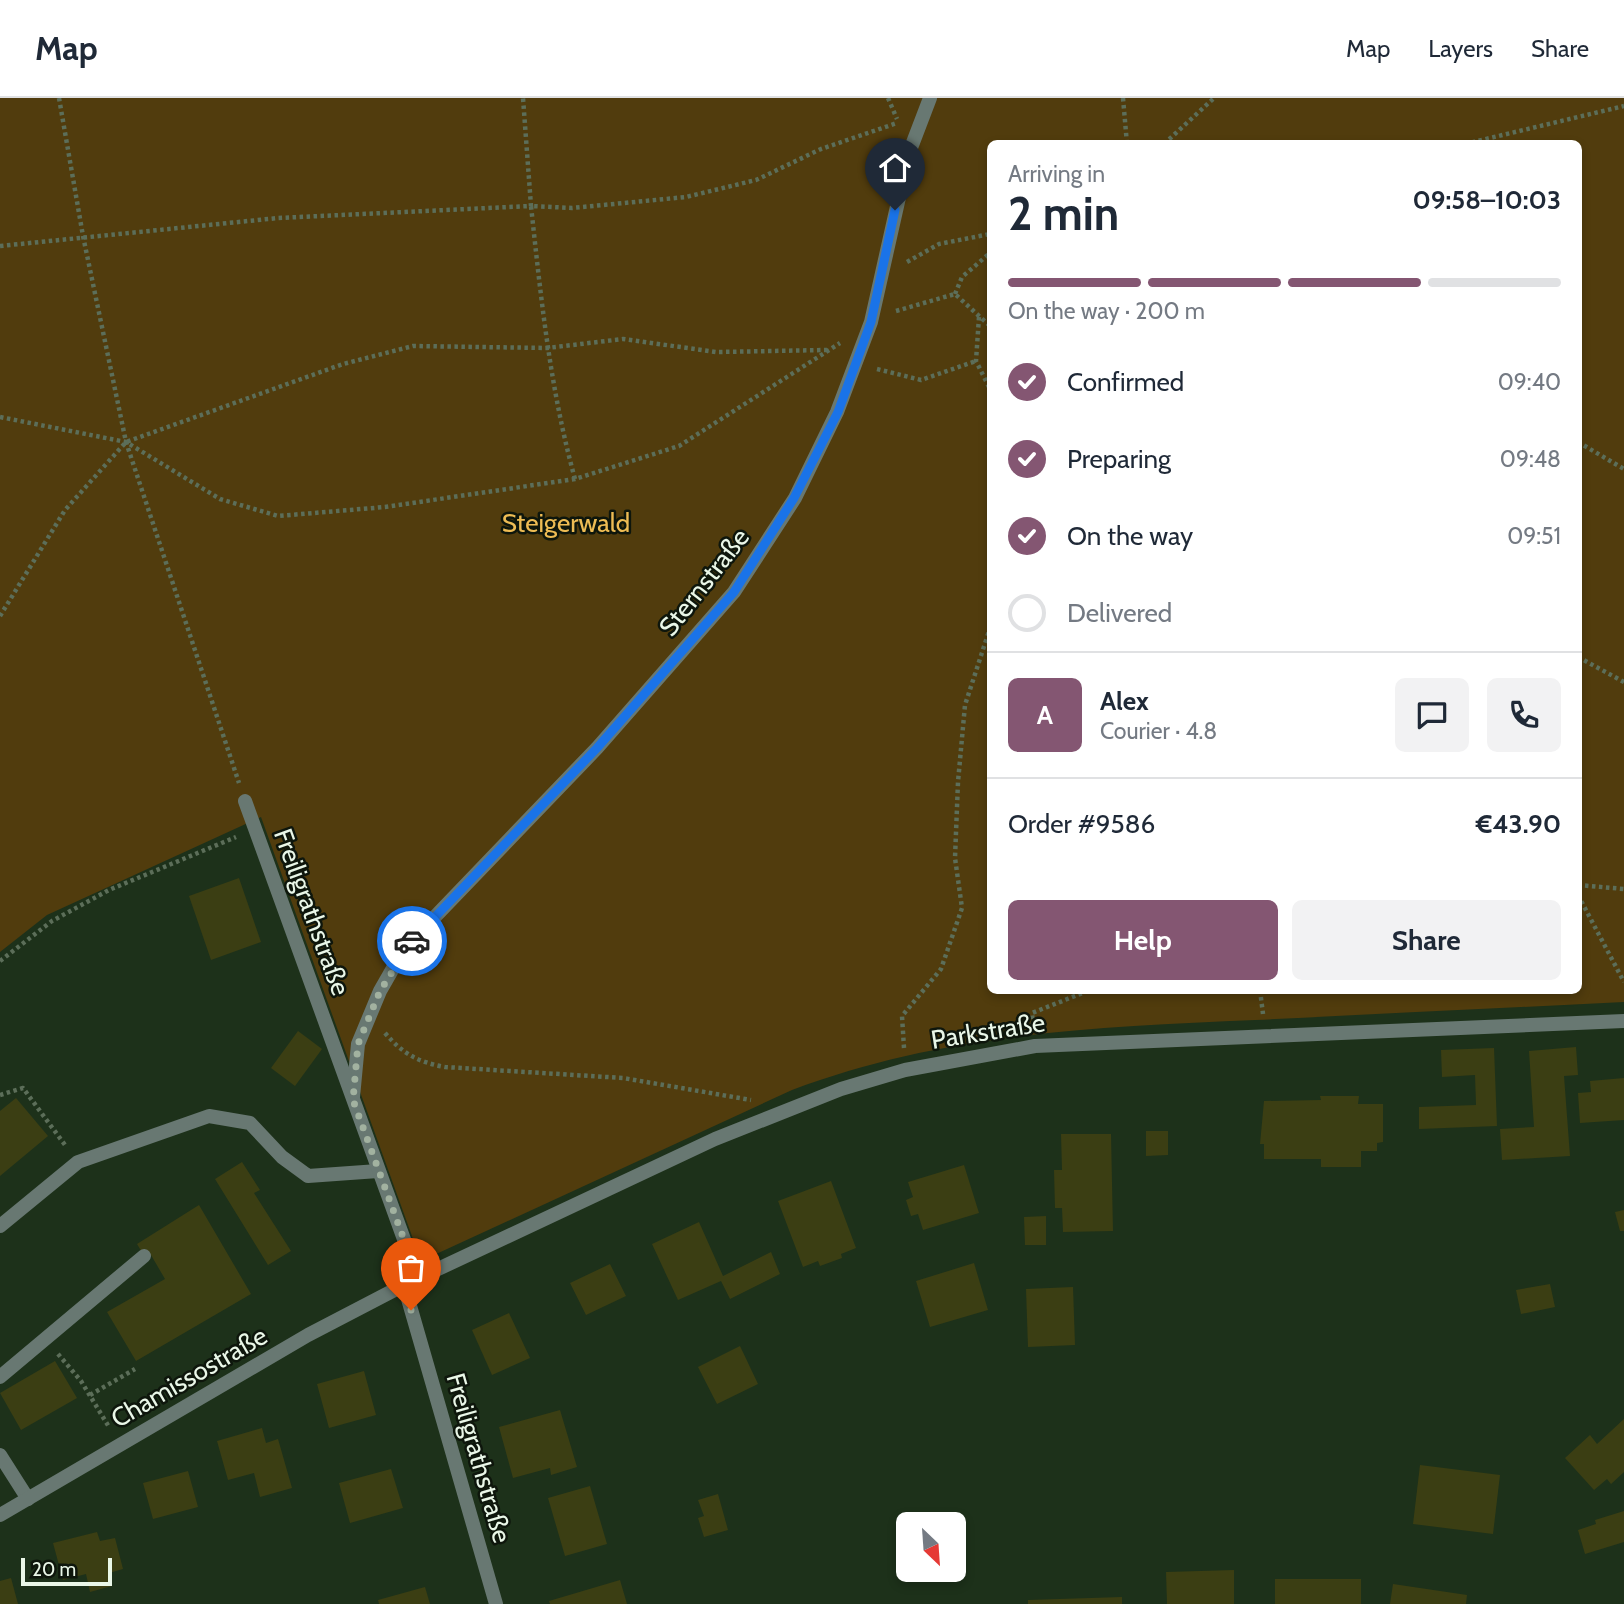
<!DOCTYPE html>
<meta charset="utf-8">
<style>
:root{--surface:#fff;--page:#f2f2f3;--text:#1f2937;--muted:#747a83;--line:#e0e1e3;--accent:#845672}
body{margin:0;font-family:Cabin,sans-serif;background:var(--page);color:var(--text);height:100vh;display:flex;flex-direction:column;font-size:26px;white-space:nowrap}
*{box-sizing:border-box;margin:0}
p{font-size:23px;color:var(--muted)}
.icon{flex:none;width:38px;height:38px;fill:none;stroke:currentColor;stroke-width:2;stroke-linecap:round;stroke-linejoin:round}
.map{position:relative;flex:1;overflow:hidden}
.drawer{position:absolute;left:987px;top:42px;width:595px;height:854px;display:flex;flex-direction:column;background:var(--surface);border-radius:10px;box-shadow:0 4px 10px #0003}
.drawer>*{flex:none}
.needle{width:46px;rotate:155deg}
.tools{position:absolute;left:896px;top:1414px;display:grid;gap:14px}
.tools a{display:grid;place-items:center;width:70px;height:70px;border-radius:10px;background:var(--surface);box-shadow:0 4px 10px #0003;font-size:35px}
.scale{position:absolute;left:21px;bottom:18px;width:91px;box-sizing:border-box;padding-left:7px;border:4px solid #eaf7e8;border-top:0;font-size:19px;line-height:24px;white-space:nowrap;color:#eaf7e8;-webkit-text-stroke:5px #0e160c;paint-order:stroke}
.pin{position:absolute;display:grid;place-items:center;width:60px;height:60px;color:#fff;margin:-72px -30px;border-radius:50% 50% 50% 0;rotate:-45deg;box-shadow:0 0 7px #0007}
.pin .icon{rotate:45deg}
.courier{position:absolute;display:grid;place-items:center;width:70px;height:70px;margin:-35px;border:5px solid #1a73e8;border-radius:50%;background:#fff;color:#222;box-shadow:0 2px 9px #0007}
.overview em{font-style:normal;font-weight:700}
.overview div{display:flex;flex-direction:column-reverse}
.overview{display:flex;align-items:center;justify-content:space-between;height:119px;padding:0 21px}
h1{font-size:46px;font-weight:700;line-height:52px}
.bar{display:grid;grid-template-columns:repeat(4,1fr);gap:10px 7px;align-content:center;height:84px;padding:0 21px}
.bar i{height:9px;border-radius:5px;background:var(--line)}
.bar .active{background:var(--accent)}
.bar p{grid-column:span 4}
.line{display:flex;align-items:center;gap:18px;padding:0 21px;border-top:2px solid var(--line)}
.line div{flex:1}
.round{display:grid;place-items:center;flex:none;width:74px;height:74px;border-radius:10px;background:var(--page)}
ol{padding:0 21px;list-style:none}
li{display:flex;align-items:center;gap:21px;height:77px}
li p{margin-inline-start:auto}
li .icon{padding:7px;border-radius:50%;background:var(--accent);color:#fff;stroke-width:4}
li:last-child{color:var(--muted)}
li i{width:38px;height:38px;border:4px solid var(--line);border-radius:50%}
.action{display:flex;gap:14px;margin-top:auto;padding:14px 21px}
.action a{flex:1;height:80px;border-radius:10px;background:var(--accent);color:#fff;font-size:28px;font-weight:700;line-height:80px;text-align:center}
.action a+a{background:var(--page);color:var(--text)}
header{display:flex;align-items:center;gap:42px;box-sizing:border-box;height:98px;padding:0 35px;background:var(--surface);border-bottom:2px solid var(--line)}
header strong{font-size:33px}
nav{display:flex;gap:38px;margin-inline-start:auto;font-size:24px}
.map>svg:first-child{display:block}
</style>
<header>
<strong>Map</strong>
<nav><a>Map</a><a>Layers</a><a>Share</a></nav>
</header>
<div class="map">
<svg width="1624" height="1506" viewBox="0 0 1624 1506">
<rect width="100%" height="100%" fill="#1d311a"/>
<path fill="#513c0d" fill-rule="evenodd" d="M0,0H1624V904C1501,910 1378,916 1255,922C1094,929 944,935 792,992L421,1163L261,719L47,817L0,854ZM990,46H1578V892H990Z"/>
<g fill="#3b3e13">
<path d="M239,780L261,844L211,862L189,798Z"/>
<path d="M298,933L322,951L295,988L271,970Z"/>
<path d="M1576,949L1578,977L1564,978L1570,1058L1502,1062L1500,1031L1534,1029L1529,953Z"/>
<path d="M1494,950L1497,1028L1419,1031V1009L1476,1007L1475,977L1442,979L1441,952Z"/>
<path d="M1624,980V1022L1580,1025L1578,995L1591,994L1590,983Z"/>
<path d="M1320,998H1359L1358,1006H1383V1044L1377,1045V1053H1361V1069H1321V1061H1264V1046H1260L1264,1003L1321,1002Z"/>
<path d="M16,1000L48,1038L0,1078V1013Z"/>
<path d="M1146,1033H1168V1057L1146,1058Z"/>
<path d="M1061,1036H1111L1113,1133L1063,1134L1062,1110H1055L1054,1072H1062Z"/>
<path d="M242,1064L260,1092L254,1095L291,1153L268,1167L215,1081Z"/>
<path d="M964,1067L979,1115L923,1132L918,1116L911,1118L906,1102L913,1099L908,1084Z"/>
<path d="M831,1083L856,1150L841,1156L842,1160L820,1168L818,1163L803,1169L778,1103Z"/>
<path d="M199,1107L251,1196L136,1263L107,1214L165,1181L151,1157L146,1161L137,1146Z"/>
<path d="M1624,1112V1133H1620L1615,1114Z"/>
<path d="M1046,1118V1147H1025L1024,1119Z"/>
<path d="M699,1124L723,1178L771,1154L780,1176L730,1201L721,1183L678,1202L652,1146Z"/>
<path d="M974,1165L988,1212L930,1229L916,1183Z"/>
<path d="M610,1166L626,1198L586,1217L570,1185Z"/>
<path d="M1550,1186L1555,1209L1521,1216L1516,1192Z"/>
<path d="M1073,1189L1075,1247L1028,1249L1026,1191Z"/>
<path d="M509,1215L530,1260L492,1277L472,1232Z"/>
<path d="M740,1248L758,1286L717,1306L698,1269Z"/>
<path d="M55,1263L77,1300L21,1332L0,1295Z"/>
<path d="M364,1273L376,1317L329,1330L317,1286Z"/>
<path d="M560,1312L577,1369L551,1377L550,1370L513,1380L499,1329Z"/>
<path d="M1624,1321V1374L1611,1386L1607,1381L1594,1392L1565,1360L1590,1337L1597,1346Z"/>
<path d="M262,1330L266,1345L278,1341L292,1390L260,1399L254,1375L228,1382L217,1343Z"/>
<path d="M1420,1367L1500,1377L1493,1436L1413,1426Z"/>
<path d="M391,1371L403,1410L350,1425L339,1385Z"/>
<path d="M188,1373L198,1409L153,1421L143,1385Z"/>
<path d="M590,1388L607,1446L565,1458L548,1400Z"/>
<path d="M718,1396L728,1432L704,1439L698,1420L704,1418L698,1402Z"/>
<path d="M1624,1413V1444L1585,1456L1578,1432L1596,1426L1595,1422Z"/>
<path d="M97,1434L100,1443L115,1440L123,1471L109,1475L112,1488L90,1494L86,1476L63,1482L53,1445Z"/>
<path d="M1234,1472V1506H1167L1166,1474Z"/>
<path d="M11,1480L18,1506H0V1483Z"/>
<rect x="1275" y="1481" width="86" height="25"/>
<path d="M620,1482L627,1506H550L549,1503Z"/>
<path d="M1393,1486L1467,1497L1466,1506H1390Z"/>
<path d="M425,1489L430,1506H379L378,1502Z"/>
<path d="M1122,1499V1506H1028V1502Z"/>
</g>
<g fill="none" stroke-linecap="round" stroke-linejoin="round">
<g stroke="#5c6e59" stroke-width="4.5" stroke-dasharray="3.5 3.5" stroke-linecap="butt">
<path d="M59,0L83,138L126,344L239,685"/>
<path d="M888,0L897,21"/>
<path d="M1123,0L1127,46"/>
<path d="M1164,46L1214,0"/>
<path d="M1465,46L1624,8"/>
<path d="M0,148L278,120L531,108L523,0"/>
<path d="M907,164L939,146L990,136"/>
<path d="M955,196L962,179L990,155"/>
<path d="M896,213L955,196L990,228"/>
<path d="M979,219L976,263L990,291"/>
<path d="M877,271L921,282L976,263"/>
<path d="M0,319L126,344L220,401L278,418L385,409L575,381L679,348L840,245"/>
<path d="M1578,344L1624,371"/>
<path d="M575,381C550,291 541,200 531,108L572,110L686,99L756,82L821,51L897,25"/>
<path d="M0,518L65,412L126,344L343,266L413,248L547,250L623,241L716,254L827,252"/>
<path d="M1578,559L1624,584"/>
<path d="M1578,787L1624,791"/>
<path d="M1578,797L1624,884"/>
<path d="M0,863L52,823L109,792L236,739"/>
<path d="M1260,892L1263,916"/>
<path d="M1033,928L1032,915L1090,892"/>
<path d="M385,935C403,956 418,964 445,969L623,980L751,1002"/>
<path d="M904,950L902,918L941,871L962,810L955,760L958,684L965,607L990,530V451"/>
<path d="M0,997L23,990L65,1047"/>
<path d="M58,1256L81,1283L109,1329"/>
<path d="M90,1297L135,1271"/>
</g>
<g stroke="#687872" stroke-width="14">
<path d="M353,999L358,946L380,893L404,851L597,650L734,494L795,400L837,314L871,224L909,55L930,0"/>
<path d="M0,1128L78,1064L209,1018L250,1025L282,1059L308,1078L378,1073"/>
<path d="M0,1279L144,1158"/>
<path d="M0,1357L28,1401"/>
</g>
<g stroke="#687872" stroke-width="14">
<path d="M245,703L418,1180"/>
<path d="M404,1187L496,1506"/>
<path d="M0,1417L308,1237L404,1187L715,1041L841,991L905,972L1035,948L1624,923"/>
</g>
</g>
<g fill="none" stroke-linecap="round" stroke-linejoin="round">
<path stroke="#a2b2a0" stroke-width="7" stroke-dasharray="0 12.6" d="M411,1212L404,1187L418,1180L353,1002L358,946L380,893L412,843"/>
<path stroke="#1a73e8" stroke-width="9" d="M412,843L597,650L734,494L794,400L838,314L871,224L895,112"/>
</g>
<g text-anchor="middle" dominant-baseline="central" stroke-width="5" stroke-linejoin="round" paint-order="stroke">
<g font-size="26" fill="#eebc54" stroke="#0e160c">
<text x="566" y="425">Steigerwald</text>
</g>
<g font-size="26" fill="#eaf7e8" stroke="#0e160c">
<text transform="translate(704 484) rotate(-52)">Sternstraße</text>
<text transform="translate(312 814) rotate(70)">Freiligrathstraße</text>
<text transform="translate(988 933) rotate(-9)">Parkstraße</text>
<text transform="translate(189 1279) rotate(-30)">Chamissostraße</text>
<text transform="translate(479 1360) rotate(74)">Freiligrathstraße</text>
</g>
</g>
</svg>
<div class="tools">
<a><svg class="needle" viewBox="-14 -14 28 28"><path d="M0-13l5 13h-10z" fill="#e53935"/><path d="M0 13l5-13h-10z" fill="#747a83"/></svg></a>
</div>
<div class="scale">20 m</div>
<div class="pin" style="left:411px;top:1212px;background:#ea580c"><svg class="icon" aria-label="bag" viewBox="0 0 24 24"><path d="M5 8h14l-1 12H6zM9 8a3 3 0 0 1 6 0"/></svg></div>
<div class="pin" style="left:895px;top:112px;background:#1f2937"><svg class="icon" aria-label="home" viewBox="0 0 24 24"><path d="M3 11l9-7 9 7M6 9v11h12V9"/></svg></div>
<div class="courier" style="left:412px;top:843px"><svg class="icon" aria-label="car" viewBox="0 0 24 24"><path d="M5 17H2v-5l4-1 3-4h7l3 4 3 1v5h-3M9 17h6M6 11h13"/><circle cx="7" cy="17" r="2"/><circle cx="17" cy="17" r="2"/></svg></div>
<section class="drawer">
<div class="overview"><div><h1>2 min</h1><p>Arriving in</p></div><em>09:58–10:03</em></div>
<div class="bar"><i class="active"></i><i class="active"></i><i class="active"></i><i></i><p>On the way · 200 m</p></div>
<ol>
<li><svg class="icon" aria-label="check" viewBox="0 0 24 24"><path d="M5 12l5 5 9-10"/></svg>Confirmed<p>09:40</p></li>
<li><svg class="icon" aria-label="check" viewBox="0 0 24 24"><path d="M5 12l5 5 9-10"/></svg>Preparing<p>09:48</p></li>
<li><svg class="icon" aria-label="check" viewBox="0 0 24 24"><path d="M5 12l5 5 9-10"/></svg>On the way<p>09:51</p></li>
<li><i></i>Delivered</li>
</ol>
<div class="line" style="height:126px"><b class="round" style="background:var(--accent);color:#fff">A</b><div><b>Alex</b><p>Courier · 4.8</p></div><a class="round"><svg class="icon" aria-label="chat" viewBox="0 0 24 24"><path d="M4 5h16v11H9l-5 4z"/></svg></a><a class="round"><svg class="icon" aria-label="phone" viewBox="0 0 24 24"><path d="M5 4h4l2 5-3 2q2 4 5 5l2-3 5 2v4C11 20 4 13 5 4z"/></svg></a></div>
<div class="line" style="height:91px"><div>Order #9586</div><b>€43.90</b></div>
<div class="action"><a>Help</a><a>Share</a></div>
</section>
</div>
